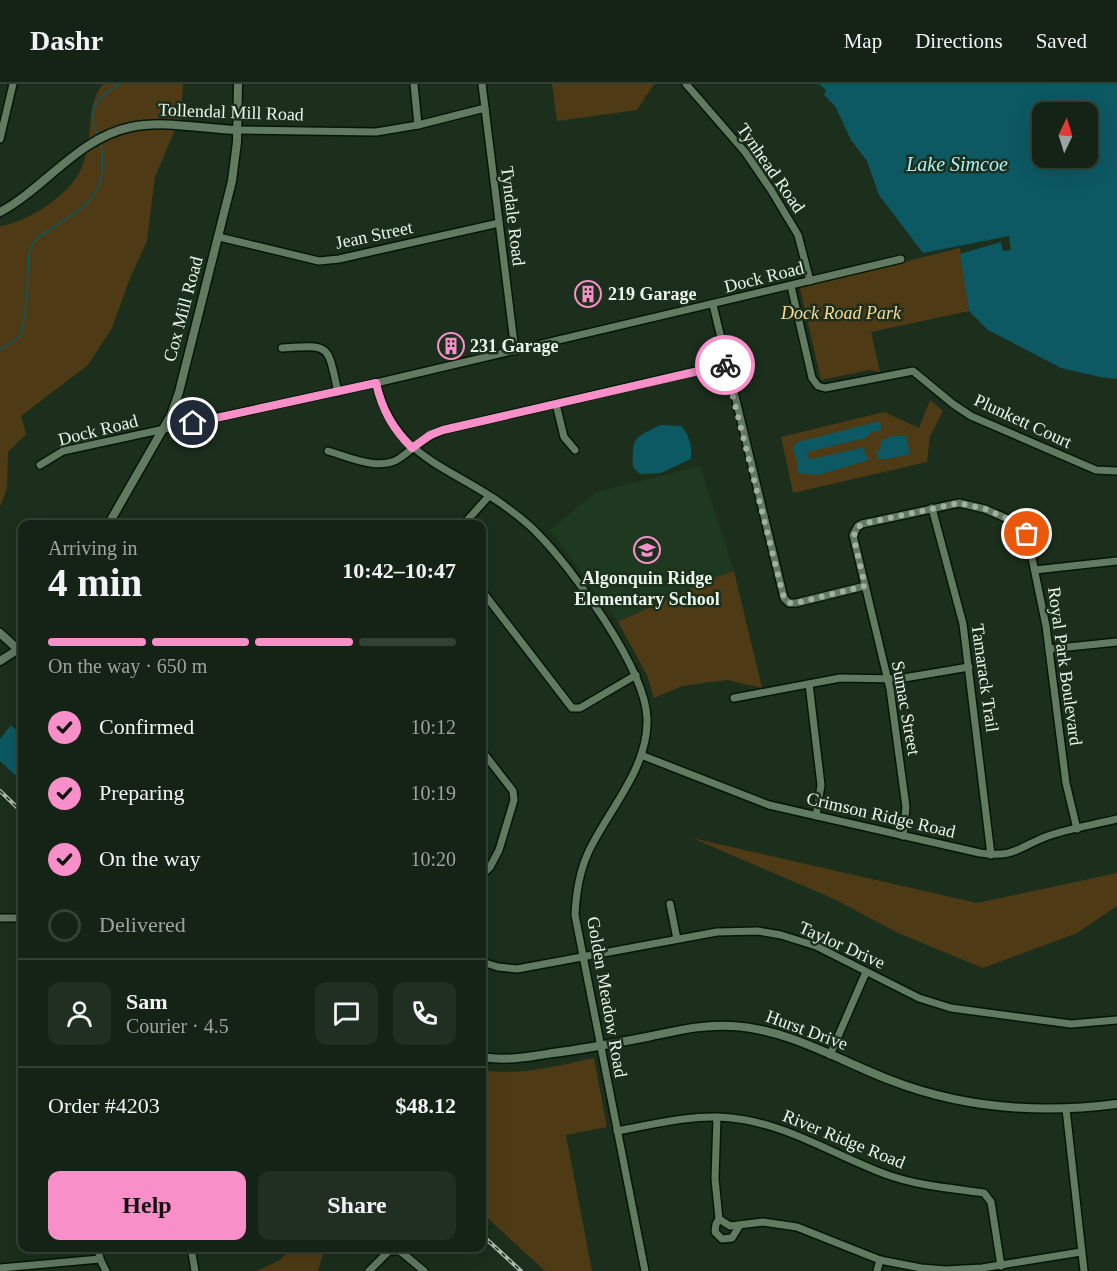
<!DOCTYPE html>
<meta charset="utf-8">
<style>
:root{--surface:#142315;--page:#212f22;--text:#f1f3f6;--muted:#9da4a0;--line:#334034;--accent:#f98fc9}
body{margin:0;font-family:Georgia,serif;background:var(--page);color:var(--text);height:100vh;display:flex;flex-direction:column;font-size:22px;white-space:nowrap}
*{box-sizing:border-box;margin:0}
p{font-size:20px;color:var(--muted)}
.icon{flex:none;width:33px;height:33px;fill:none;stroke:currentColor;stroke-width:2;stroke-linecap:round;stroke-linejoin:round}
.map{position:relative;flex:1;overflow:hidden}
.side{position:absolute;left:18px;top:436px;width:468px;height:732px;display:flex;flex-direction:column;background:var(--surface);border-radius:12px;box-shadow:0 6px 24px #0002,0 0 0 2px var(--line)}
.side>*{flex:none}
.needle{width:39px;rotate:4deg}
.controls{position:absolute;left:1032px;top:18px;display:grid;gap:12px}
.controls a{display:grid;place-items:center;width:66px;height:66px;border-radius:12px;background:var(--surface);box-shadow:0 6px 24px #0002,0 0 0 2px var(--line);font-size:30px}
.pin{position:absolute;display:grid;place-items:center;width:51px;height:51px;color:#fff;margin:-26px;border:3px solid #fff;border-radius:50%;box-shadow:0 2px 6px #0007}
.courier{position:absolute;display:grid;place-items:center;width:60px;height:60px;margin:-30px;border:4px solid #f98fc9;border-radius:50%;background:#fff;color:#222;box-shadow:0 2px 8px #0007}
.summary em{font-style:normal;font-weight:800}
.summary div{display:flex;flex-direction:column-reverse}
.summary{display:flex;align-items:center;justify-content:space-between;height:102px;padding:0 30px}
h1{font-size:39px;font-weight:800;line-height:45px}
.bar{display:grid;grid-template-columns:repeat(4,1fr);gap:9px 6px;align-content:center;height:72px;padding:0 30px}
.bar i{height:8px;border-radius:4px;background:var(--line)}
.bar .active{background:var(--accent)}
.bar p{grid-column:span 4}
.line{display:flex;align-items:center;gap:15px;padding:0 30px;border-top:2px solid var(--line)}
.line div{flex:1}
.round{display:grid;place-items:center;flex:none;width:63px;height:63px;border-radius:12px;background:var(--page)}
ol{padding:0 30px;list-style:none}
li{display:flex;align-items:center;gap:18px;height:66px}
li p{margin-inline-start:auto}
li .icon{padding:6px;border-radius:50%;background:var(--accent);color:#111;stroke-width:4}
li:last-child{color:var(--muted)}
li i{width:33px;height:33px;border:3px solid var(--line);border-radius:50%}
.cta{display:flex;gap:12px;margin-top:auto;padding:12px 30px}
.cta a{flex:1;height:69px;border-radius:12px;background:var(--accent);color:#111;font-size:24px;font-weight:800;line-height:69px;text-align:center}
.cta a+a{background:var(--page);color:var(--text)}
header{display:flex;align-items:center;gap:36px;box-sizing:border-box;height:84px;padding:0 30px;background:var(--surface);border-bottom:2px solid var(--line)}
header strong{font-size:28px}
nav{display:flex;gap:33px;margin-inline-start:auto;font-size:21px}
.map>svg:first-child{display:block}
</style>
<header>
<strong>Dashr</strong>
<nav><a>Map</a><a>Directions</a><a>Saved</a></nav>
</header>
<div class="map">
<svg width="1117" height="1187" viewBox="0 0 1117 1187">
<rect width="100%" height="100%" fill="#1b2f1c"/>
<path fill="#1f3820" d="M700,382L734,487L716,493L618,538L550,446L596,408Z"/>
<g fill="#4e3b15">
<path d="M103,0H183L181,41L174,48L155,93L147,157L130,194L112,244L88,281L21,332L26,350L8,368L7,404L0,423V142C26,139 67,112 79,89C83,83 85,74 87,67C92,44 87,20 103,0Z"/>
<path d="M552,0H654L637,26L557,37Z"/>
<path d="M960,164L969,227L871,248L880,288L869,286L821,296L800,204Z"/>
<path d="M930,316L943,327L930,352L927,378L793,409L781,353L884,328L919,344Z"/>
<path d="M734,487L762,604L727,596L682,602L654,614L647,591L618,538L716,493Z"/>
<path d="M692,754L977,819L1117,789V822L1077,849L983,884L898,849L834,815Z"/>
<path d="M594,974L607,1043L566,1051L592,1187H545L482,1129V986C520,992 557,982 594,974Z"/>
<path d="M292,1164H328L323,1170L318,1187H257L280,1176Z"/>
</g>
<g fill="#0c5963" fill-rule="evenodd">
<path d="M819,0H1117V295L1100,293L1061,284L988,246L969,227L960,170L1001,158L1003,167L1011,166L1009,152L923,169L879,111L867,77L851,56L835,22L824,11L826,6ZM1088,28V74H1042V28Z"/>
<path d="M880,337L881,346L872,348L865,354L811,367L807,369L809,375H812L865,363L864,367L869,376L818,391L798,389L797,377L793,363L798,358Z"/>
<path d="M660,341L681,342C690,352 692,362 691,375L661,389L640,390L633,383C632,351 634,355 660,341Z"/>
<path d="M892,352H906L910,370L887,375H878L876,367H880L881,357Z"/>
<path d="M11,641L22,651V687L15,691L0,677V655Z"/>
</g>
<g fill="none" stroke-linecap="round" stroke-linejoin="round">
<g stroke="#0c5963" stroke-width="1.5">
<path d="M98,52C86,24 95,15 119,0"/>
<path d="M0,266L21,252C26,231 27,210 28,188C29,181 28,171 30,165C33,157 42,150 49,146C88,121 109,110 101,60"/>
</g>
<defs>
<g id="minor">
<path d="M414,0L418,41"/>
<path d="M482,0L515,267"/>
<path d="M686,0L745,68L771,106L798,151L810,197"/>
<path d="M237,46L376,48L418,41L485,24"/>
<path d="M0,55L13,0"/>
<path d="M219,153L319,177L339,175L499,139"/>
<path d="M791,202L812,294L818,302L825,304L913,287L953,320L971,332L1096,386L1117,387"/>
<path d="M713,221L784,514L789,519H796L865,502"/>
<path d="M282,264C332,261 327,260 338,308"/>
<path d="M376,299C394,373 447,381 502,420C514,429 527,438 537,449C572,484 645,584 647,634C649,684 608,726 588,769C579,789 576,809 575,831L645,1187"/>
<path d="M556,320L564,353L575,366"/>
<path d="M328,367C349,373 380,388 400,374C414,364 426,352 443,346L726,280"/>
<path d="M40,381L63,367L376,299L901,175"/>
<path d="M932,424L963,540L991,771"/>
<path d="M463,441L489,412"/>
<path d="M1035,486L1117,477"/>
<path d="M482,507L572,624H580L636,591"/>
<path d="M1049,565L1117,558"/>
<path d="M809,600L821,701L816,732"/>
<path d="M734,614L840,594L898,595L969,583"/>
<path d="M482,667L513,707L514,716L499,766L490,783L482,791"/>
<path d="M641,671L769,721L980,769C1016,774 1018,763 1048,752C1070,744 1094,741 1117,735"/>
<path d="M903,752L906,723L890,605L853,451L858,442L862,440L959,419L985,425L1017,439L1022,441L1027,450L1046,542L1066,699L1077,745"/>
<path d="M670,820L677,855"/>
<path d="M0,834H22"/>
<path d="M482,878L498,883L517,885L717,848L758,847L781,851L816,862L919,914L951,924L1071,940L1117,936"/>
<path d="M830,971L866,888"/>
<path d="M1066,1025L1084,1187"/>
<path d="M717,1033L715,1095L719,1135L716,1140L715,1148L722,1155L732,1154L740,1141"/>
<path d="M617,1047C655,1040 692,1030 731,1034C785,1039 834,1071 885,1090C918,1102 950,1104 984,1109L991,1118L1001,1182"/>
<path d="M719,1135L730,1142L763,1138L797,1143L880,1176L921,1184L946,1186L982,1184L1081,1168"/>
<path d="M98,1164L100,1175L106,1187"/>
<path d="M191,1164L195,1187"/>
<path d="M0,1184L100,1175"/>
<path d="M369,1187L389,1167H400L424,1187"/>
<path d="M877,1187L880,1176"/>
</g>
<g id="tertiary">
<path d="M0,128C45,104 78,54 131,43C165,36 203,45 237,46"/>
<path d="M108,441L171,331L179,308L232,97L237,58L238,0"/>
<path d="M0,549L22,569"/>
<path d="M0,577L22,563"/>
<path d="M482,973C507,977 528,973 553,969C585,965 616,959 647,953C676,947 702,940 732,942C788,945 838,976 890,996C962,1024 1040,1030 1117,1020"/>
</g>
</defs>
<use href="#minor" stroke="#041706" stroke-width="10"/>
<use href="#tertiary" stroke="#041706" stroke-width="11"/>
<use href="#minor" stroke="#627962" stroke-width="7"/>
<use href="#tertiary" stroke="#627962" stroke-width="8"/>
<defs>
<g id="rail">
<path d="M0,707L22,728"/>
<path d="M482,1151L521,1187"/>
</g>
</defs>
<use href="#rail" stroke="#acbbac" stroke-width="4"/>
<use href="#rail" stroke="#1b2f1c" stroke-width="1.5" stroke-dasharray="4.5" stroke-linecap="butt"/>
</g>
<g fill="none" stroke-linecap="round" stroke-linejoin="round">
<path stroke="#a1b0a1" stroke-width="6" stroke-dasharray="0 10.8" d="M725,281L783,511L789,519H796L865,502L854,455L855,446L862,440L959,419L985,425L1017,439L1022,441L1027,450"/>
<path stroke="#f98fc9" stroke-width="8" d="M193,339L376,299C382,326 393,345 412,364L430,351L443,346L725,281"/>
</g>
<defs>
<symbol id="building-ring" viewBox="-11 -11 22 22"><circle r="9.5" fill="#1b2f1c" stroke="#f98fc9" stroke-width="1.5"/><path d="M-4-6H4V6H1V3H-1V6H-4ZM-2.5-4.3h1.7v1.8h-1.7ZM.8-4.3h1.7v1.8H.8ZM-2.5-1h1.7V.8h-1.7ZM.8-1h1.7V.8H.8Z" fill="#f98fc9"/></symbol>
<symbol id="school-ring" viewBox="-11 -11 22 22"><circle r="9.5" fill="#1b2f1c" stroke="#f98fc9" stroke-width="1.5"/><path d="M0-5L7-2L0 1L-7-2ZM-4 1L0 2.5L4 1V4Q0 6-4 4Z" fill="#f98fc9"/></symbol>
</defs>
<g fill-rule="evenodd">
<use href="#building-ring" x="573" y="195" width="30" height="30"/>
<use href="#building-ring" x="436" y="247" width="30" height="30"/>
<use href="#school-ring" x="632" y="451" width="30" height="30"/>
</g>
<g text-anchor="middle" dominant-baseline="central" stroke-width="5" stroke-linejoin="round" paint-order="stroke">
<g font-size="18" fill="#e9f6e9" stroke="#1b2f1c">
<text transform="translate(231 28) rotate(2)">Tollendal Mill Road</text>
<text transform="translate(771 84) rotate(55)">Tynhead Road</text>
<text transform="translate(513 132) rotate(83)">Tyndale Road</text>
<text transform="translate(374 151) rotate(-12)">Jean Street</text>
<text transform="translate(764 193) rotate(-14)">Dock Road</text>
<text transform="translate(183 225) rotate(-75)">Cox Mill Road</text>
<text transform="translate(1023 337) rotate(25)">Plunkett Court</text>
<text transform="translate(98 346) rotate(-14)">Dock Road</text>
<text transform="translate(1065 582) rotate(82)">Royal Park Boulevard</text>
<text transform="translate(985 594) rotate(82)">Tamarack Trail</text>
<text transform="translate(906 624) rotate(80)">Sumac Street</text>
<text transform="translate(881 731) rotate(13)">Crimson Ridge Road</text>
<text transform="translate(842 861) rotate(24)">Taylor Drive</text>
<text transform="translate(607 913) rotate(80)">Golden Meadow Road</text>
<text transform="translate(807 946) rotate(20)">Hurst Drive</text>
<text transform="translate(844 1055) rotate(22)">River Ridge Road</text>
</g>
<g font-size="18" font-weight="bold" fill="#e9f6e9" stroke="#1b2f1c" text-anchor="start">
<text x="608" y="210">219 Garage</text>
<text x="470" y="262">231 Garage</text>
<text x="647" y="494" text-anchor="middle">Algonquin Ridge<tspan x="647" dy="21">Elementary School</tspan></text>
</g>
<g font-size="18" font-style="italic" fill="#fdd896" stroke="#1b2f1c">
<text x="841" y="229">Dock Road Park</text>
</g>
<g font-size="20" font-style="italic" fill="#acf1fc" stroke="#1b2f1c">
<text x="957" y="80">Lake Simcoe</text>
</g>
</g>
</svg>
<div class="controls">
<a><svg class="needle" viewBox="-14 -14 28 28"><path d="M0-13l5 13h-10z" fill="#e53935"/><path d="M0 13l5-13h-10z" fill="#9da4a0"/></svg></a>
</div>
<div class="pin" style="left:1027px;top:450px;background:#ea580c"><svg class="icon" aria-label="bag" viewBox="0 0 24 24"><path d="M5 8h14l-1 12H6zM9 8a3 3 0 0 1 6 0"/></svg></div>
<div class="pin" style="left:193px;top:339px;background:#1f2937"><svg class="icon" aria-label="home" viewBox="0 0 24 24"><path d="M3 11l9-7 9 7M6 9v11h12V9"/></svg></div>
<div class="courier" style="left:725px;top:281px"><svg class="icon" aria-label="bike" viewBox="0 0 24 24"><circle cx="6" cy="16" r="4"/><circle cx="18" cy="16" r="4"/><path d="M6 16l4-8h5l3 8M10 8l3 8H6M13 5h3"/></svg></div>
<section class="side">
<div class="summary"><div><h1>4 min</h1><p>Arriving in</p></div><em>10:42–10:47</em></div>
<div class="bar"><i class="active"></i><i class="active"></i><i class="active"></i><i></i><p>On the way · 650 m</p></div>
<ol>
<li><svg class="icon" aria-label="check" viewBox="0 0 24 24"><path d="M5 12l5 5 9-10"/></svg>Confirmed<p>10:12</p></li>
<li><svg class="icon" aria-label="check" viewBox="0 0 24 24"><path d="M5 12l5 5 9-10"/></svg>Preparing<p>10:19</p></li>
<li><svg class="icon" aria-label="check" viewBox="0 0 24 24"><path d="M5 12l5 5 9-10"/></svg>On the way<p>10:20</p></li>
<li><i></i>Delivered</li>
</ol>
<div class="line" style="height:108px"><a class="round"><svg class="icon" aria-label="person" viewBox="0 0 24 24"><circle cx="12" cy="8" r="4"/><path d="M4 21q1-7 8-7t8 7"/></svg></a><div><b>Sam</b><p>Courier · 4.5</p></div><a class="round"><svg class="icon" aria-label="chat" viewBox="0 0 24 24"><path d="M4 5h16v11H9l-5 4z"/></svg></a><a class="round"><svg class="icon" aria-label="phone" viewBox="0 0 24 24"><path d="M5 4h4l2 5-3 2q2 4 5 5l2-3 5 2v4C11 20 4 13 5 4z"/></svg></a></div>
<div class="line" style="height:78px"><div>Order #4203</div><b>$48.12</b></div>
<div class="cta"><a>Help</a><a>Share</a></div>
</section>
</div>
